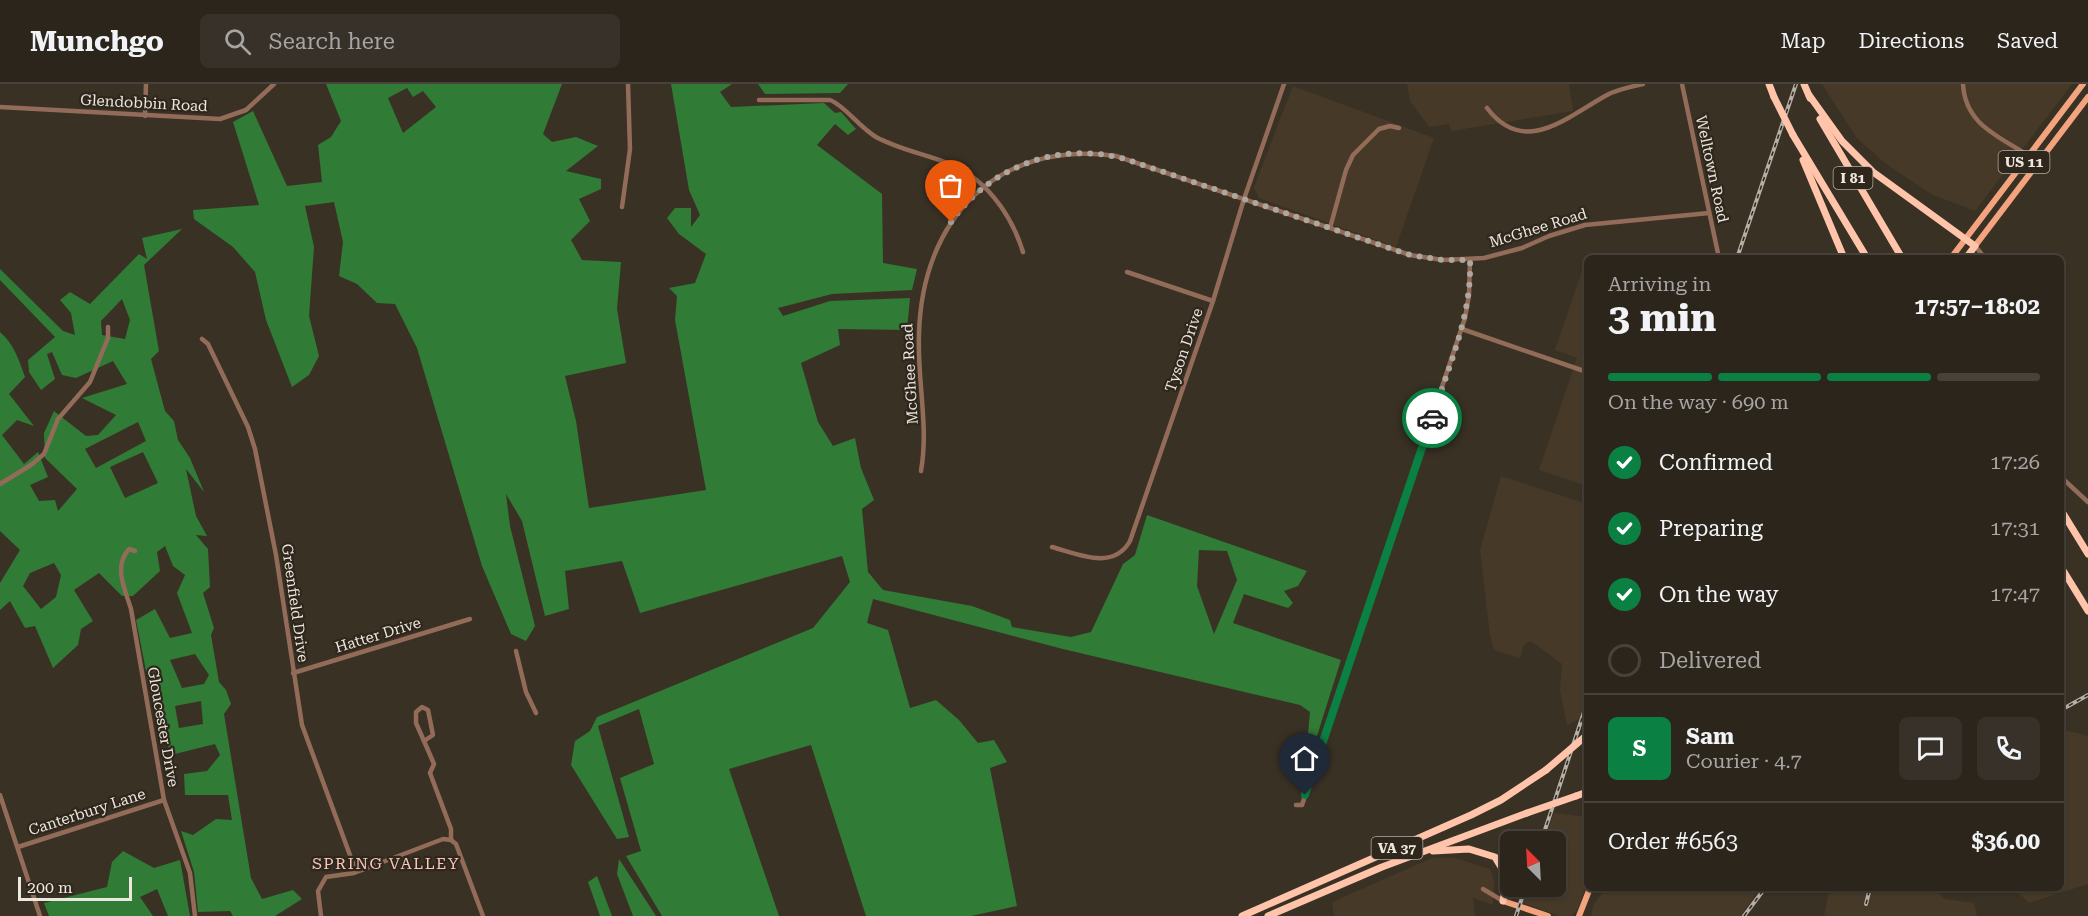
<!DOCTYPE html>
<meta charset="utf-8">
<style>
:root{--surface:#2c251c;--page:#383129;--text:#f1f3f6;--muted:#a6a5a3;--line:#48423b;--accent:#0b8043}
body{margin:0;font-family:"Roboto Serif",serif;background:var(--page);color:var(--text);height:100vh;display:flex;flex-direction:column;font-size:22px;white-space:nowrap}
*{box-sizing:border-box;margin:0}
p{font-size:20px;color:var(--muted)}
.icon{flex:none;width:33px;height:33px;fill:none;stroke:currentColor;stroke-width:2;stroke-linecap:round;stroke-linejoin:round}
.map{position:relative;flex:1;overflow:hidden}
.panel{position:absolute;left:1584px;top:171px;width:480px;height:636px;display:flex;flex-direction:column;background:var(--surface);border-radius:9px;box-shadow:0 2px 4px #0004,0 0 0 2px var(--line)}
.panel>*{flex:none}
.needle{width:39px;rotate:336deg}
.controls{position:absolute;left:1500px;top:747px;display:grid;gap:12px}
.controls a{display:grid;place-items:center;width:66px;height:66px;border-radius:9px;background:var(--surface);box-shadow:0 2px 4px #0004,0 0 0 2px var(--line);font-size:30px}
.scale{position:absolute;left:18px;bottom:15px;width:114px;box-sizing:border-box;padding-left:6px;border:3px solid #ece7df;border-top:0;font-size:16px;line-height:21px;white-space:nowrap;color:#ece7df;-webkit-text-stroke:4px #2f271b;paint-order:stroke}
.pin{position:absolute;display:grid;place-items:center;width:51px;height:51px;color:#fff;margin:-62px -26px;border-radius:50% 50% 50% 0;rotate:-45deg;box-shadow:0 0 6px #0007}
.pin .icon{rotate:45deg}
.courier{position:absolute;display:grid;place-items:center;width:60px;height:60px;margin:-30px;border:4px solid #0b8043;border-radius:50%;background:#fff;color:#222;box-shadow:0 2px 8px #0007}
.overview em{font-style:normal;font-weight:700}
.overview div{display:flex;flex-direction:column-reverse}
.overview{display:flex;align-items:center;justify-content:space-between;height:102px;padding:0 24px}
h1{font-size:39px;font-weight:700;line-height:45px}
.bar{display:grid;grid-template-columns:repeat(4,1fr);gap:9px 6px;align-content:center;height:72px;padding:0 24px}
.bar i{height:8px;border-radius:4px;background:var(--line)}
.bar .selected{background:var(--accent)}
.bar p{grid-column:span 4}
.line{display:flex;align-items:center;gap:15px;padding:0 24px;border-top:2px solid var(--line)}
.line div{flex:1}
.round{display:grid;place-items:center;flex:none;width:63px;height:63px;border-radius:9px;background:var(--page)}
ol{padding:0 24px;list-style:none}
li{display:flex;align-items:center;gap:18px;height:66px}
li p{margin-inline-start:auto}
li .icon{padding:6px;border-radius:50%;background:var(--accent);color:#fff;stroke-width:4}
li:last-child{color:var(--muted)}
li i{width:33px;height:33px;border:3px solid var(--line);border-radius:50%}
header{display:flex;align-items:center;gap:36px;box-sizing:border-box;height:84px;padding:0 30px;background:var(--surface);border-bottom:2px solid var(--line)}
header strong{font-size:28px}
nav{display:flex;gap:33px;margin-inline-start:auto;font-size:21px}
.search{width:420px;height:54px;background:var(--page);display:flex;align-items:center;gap:15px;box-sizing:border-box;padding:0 21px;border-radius:9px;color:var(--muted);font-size:22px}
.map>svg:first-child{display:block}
</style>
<header>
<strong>Munchgo</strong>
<div class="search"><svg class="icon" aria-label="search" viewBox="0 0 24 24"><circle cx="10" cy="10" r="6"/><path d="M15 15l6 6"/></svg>Search here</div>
<nav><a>Map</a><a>Directions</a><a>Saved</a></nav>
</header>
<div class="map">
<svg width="2088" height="832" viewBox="0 0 2088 832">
<rect width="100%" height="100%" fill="#3a3125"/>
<g fill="#463927">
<path d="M1407,0H1569L1573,27L1451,47L1449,40L1429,43L1410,17Z"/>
<path d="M1822,0H2072L1975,127L1931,110L1886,80L1856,53Z"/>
<path d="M1293,2L1434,54L1396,163L1259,114L1254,103Z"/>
<path d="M1584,181L1587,182V402L1539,386L1577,274L1555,266Z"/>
<path d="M1501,392L1587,420V610L1579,635L1567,641L1560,606L1562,580L1531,557L1524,560L1520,574L1494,566L1490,551L1480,466Z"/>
<path d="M2061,645L2088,652V800L2029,819L2014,804H2061Z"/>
<path d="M1554,729L1587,733V801L1578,824L1572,832H1559L1523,819L1528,803L1556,802V758L1544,757Z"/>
<path d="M1432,774H1455L1490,785L1494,797L1493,821L1473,814L1475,832H1334L1332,818Z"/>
<path d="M1606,804H1760L1741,832H1591L1594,820Z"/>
<path d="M1842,804H1934L1945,815L1974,819L1977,832H1824L1828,811Z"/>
</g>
<g fill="#307b35" fill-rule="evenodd">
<path d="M326,0H562L543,50L552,58L576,53L598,62L566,87L601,95V105L579,115L590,137L571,156L582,176L621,178L617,225L626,279L565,292L576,337L589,424L706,406L675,236L677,212L669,204L695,199L706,170L679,150L667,134L675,124H691V143L700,131L689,106L671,0H732L720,8L731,23L824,19L835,29L841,28L856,45L848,51L835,40L817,61L882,110L883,179L917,185L912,206L832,210L778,224L783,232L830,217L910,214L907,246L838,245L840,261L801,279L818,338L833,362L855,354L861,384L874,416L862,425L868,488L883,506L972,522L1010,536L1012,543L1071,553L1091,548L1123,480L1135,471L1147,431L1307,487L1298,502L1284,507L1293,519L1288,524L1244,510L1233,539L1341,576L1304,693L1310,628L1300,621L1063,565L873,515L867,539L888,546L910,624L936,616L959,636L978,659L994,656L1007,678L990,684L1017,822L971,832H866L811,661L729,685L779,832H662L626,772L641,767L620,694L654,680L639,625L598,642L629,753L617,755L571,681L575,657L590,647L597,633L813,544L850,498L842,472L640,529L622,477L565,487L569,525L545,532L522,437L506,410L510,442L535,542L526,557L511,550L482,482L417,264L395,220L377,219L357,200L339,192L343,158L334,118L305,122L314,163L309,232L319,272L309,291L292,303L266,236L255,188L233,163L194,135L193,126L259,121L233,38L253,27L287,102L322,98L318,61L331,53L341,37ZM407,4L413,13L423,7L436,23L403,49L388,14ZM1199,466L1227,467L1237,496L1214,550L1197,502Z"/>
<path d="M758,0H848L840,9L765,10Z"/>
<path d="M182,145L144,181L159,267L151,275L165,327L174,337L178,356L190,374L204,408L186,385L196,432L207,452L196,451L208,465L210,503L203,509L214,544L211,551L219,598L226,606L231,620L224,630L251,794L262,815L293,806L302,815L275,832H233L230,827L198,828L194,788L181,747L193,751L216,735L232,736L228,711H185L184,690L207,687L220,671L215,660L171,671L149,602L136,536L155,525L170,554L192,549L177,509L185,491L173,482L165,462L157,468L160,487L133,512H122L99,489L74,506L93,537L81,545L78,561L53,584L35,542L25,544L10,517L0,526V499L20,466L0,447V248C14,260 19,276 25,293L9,310L34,342L17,336L2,351L24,380L38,368L48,393L30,401L39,417L55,416L58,427L77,405L45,374L44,349L54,327L86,352L98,351L116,331L82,314L127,300L113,277L76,294L62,291L52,268L47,270L55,295L41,306L29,288L28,276L55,253L0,196V185L63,247L75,251L71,229L60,216L70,208L90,220L139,170L147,175L142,154ZM122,215L130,236L125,255L102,251L101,237ZM138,338L146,357L96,384L85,365ZM143,368L158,399L125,414L110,383ZM54,479L61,491L56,513L41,525L23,502L30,489ZM195,570L209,591L204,600L182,604L170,576ZM201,617L203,640L179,644L175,622Z"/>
<path d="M123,767L154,784L180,776L190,832H168L157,805L140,813L153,832H49L44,819L107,803L112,778Z"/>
<path d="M619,775L656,832H633L617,790Z"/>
<path d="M597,792L612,832H600L588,798Z"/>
</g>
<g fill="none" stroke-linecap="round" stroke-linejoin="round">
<g stroke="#936c59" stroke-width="4.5">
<path d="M1682,0L1719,174"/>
<path d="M1963,0C1965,41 1999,52 2029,72"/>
<path d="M759,16H830C844,21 859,43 876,53C898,65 921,69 945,78C984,92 1011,129 1023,168"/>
<path d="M0,23L220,35L246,26L274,0"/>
<path d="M1487,24C1525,74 1568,32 1607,11C1618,5 1631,3 1643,0"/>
<path d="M145,32L146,0"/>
<path d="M622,123L630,65L628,0"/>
<path d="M1330,144L1346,86L1353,71L1379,45L1390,42L1399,44"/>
<path d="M1975,162L1985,174"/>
<path d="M1127,188L1213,217"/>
<path d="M1462,245L1587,288"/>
<path d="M202,255L208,260L248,343L255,365L276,471L302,641L354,782L362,786"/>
<path d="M921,387C929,341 917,297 919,250C922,135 997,55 1116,72L1410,171L1443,176L1484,174L1522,164L1549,152L1585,141L1709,129"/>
<path d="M2061,393L2088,418"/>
<path d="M0,400L31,381L44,370L58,335L90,298L108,254V243"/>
<path d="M1052,463C1078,470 1113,487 1130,457L1213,217L1244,115L1284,0"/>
<path d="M135,467L129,465C113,483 125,505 131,525L164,716L190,789L195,832"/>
<path d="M516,567L526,608L536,629"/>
<path d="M1585,575L1587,574"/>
<path d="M293,589L470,535"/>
<path d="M422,623L428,626L433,651L424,657L416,639V628Z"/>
<path d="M424,657L434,680L430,689L451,745V756L456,760L483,832"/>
<path d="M0,711L40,832"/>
<path d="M1296,721H1302L1465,234L1469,211L1470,176"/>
<path d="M18,763L164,716"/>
<path d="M1483,805L1503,817"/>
<path d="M321,832L318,807L326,793L354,789L443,755L451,756"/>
</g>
<g stroke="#f3a37d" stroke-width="6">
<path d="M1975,162L2088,13"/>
<path d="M1951,174L2083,0"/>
<path d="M1503,817L1548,832"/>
<path d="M1579,832L1590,804"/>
</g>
<g stroke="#ffc4a9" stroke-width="7">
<path d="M1769,0L1774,13"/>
<path d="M1804,0L1810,14"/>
<path d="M1809,11L1842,57L1873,88L1975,162L1966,174"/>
<path d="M1820,35L1902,174"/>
<path d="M1793,51L1867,174"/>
<path d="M1803,76L1844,174"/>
<path d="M2061,426L2088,470"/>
<path d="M2061,483L2088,527"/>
<path d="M1576,712L1587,708"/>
<path d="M1433,767L1469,765L1495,773L1507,793L1503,817"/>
<path d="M1242,832L1471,731L1501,716L1546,686"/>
<path d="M1268,832L1382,783L1527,729"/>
</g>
<defs>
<g id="rail">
<path d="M1737,174L1796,0"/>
<path d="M2061,626L2088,611"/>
<path d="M1541,758L1587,619"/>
<path d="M1866,820L1870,804"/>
<path d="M1516,832L1526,802"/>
<path d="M1744,832L1765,804"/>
</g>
</defs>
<use href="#rail" stroke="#b5afa6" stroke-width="4"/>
<use href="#rail" stroke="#2f271b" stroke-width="1.5" stroke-dasharray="4.5" stroke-linecap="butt"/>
<g stroke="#ffc4a9" stroke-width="7">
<path d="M1774,13L1793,51"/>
<path d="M1546,686L1587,651"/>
<path d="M1527,729L1576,712"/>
</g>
</g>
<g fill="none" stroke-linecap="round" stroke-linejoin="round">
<path stroke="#aea79e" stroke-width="6" stroke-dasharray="0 10.8" d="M951,138C991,81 1062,56 1128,76L1410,171L1443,176H1470C1472,231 1449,282 1432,334"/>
<path stroke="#0b8043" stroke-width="8" d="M1305,711L1432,334"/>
</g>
<g text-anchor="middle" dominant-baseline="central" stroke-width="4.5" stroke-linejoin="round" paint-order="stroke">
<g fill="#2f271b" stroke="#b3ada4" stroke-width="1.5">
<rect x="1998.5" y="67" width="51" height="22" rx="4.5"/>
<rect x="1833.5" y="83" width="39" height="22" rx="4.5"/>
<rect x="1371.5" y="753" width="51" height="22" rx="4.5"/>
</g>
<g font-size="14" font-weight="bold" fill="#ece7df">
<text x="2024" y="78">US 11</text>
<text x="1853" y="94">I 81</text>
<text x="1397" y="764">VA 37</text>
</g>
<g font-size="15" fill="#ece7df" stroke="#2f271b">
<text transform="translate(144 19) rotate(3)">Glendobbin Road</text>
<text transform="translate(1712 85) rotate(78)">Welltown Road</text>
<text transform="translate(1538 144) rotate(-17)">McGhee Road</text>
<text transform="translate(1184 266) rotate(-71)">Tyson Drive</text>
<text transform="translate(910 290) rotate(-93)">McGhee Road</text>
<text transform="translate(295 519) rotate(82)">Greenfield Drive</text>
<text transform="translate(378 551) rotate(-17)">Hatter Drive</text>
<text transform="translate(163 643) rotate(80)">Gloucester Drive</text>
<text transform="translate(87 728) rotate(-18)">Canterbury Lane</text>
</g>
<g font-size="16" letter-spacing="1.5" fill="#f9c6bc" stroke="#2f271b">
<text x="386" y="779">SPRING VALLEY</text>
</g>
</g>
</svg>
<div class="controls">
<a><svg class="needle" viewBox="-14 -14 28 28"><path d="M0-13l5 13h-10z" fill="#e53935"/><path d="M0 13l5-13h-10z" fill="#a6a5a3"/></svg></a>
</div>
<div class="scale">200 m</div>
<div class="pin" style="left:951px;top:138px;background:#ea580c"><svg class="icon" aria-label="bag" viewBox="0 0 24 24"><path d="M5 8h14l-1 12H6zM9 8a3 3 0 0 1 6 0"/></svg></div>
<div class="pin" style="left:1305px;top:711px;background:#1f2937"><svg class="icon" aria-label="home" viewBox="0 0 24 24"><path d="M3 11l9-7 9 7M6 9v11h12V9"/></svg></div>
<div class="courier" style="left:1432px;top:334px"><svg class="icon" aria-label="car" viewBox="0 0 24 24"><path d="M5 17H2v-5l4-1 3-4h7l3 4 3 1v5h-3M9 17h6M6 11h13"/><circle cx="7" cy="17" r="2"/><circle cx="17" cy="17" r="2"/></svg></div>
<section class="panel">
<div class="overview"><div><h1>3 min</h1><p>Arriving in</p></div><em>17:57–18:02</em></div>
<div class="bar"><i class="selected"></i><i class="selected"></i><i class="selected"></i><i></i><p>On the way · 690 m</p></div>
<ol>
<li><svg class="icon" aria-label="check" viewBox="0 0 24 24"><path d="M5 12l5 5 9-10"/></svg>Confirmed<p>17:26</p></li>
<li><svg class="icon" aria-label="check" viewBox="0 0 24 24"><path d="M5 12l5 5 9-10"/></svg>Preparing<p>17:31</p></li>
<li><svg class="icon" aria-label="check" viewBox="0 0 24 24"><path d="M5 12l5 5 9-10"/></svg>On the way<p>17:47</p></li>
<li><i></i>Delivered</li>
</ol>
<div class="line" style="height:108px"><b class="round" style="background:var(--accent);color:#fff">S</b><div><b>Sam</b><p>Courier · 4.7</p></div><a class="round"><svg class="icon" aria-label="chat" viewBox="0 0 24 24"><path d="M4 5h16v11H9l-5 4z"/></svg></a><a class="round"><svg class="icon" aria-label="phone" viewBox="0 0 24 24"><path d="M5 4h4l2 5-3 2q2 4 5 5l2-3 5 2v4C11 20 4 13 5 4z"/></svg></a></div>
<div class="line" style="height:78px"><div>Order #6563</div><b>$36.00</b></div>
</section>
</div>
